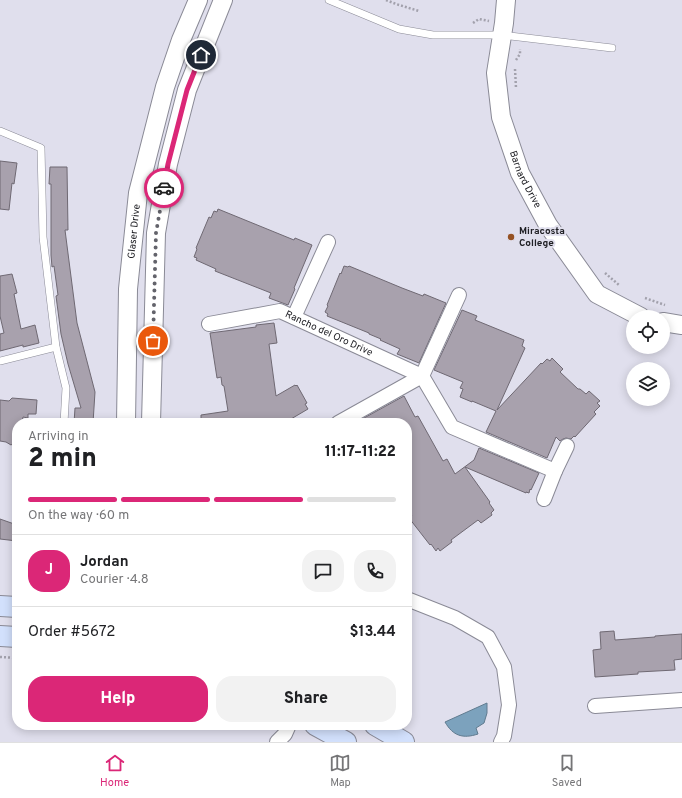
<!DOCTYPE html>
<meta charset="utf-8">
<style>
:root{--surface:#fff;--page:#f2f2f2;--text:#202124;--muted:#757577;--line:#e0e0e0;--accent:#db2777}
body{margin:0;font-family:Overpass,sans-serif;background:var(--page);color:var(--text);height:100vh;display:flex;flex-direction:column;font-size:15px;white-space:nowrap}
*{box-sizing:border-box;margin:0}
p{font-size:13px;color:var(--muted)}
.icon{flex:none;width:22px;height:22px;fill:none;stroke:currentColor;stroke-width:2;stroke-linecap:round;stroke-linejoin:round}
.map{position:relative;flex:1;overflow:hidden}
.side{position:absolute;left:12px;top:418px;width:400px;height:312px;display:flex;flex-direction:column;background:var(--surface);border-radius:16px;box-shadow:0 2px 10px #0003}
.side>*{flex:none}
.fabs{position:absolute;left:626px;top:310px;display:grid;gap:8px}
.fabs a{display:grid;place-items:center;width:44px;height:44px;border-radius:50%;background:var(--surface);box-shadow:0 2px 10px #0003;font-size:20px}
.pin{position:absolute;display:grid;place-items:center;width:34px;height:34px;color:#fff;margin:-17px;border:2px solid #fff;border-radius:50%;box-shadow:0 1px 4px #0007}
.courier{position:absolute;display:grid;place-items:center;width:40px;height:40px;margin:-20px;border:3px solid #db2777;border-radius:50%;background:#fff;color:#222;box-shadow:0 1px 5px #0007}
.head em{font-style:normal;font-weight:800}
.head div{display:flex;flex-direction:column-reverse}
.head{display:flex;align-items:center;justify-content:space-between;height:68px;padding:0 16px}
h1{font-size:26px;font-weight:800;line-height:30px}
.bar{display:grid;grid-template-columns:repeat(4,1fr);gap:6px 4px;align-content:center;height:48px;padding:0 16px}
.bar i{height:5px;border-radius:3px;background:var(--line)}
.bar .on{background:var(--accent)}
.bar p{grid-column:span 4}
.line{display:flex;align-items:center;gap:10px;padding:0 16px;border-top:1px solid var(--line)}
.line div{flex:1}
.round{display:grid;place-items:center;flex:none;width:42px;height:42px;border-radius:16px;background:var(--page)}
.action{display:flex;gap:8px;margin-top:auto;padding:8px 16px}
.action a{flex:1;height:46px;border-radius:16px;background:var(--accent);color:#fff;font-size:16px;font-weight:800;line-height:46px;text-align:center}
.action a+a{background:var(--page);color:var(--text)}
.dock{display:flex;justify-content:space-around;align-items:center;height:56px;border-top:1px solid var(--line);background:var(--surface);font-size:11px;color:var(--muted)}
.dock a{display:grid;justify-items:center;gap:2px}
.dock .on{color:var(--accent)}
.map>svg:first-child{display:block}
</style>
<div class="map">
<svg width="682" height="742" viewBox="0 0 682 742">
<rect width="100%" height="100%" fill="#e0dfed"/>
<path fill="#7ca2bd" stroke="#607b8f" d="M487,703V713L484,723L476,728L478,734C463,739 453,736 445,722Z"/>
<g fill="#a8a1ad" stroke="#6f6973">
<path d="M0,161L17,163L14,184L12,183L9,210L0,209Z"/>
<path d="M50,167H67L68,230H65L77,323L95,392L93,423H74L75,408H81L68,364L61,334L56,296L58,295L54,266L52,267L51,255V184H49Z"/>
<path d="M218,209L294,240L295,238L312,245L294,288L295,289L288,305L269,298L271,293L215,271L216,269L196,260L197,258L194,257L197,249L196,248L209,217L211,218L214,211L217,212Z"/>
<path d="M344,266L348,267L349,266L402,288L423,296L424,294L446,303L419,363L397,354L400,349L380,340L381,339L369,334V333L327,316L328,314L325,312L328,306L327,305L340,273L341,274Z"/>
<path d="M12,274L17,293L14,294L21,329L35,325L39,343L23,347V345L0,351V334L4,333L0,316V276Z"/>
<path d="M462,310L477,316L475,320L524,340L522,346L525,348L497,410L541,363L542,364L547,359L550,361L552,358L563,369L560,372L578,389H580L586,394L589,391L600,401L597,403L600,406L594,412L596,414L575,437L574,436L571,439L566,438L563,439L560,441L556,437L547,458L486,432L496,411L472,401V402L460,397L463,389L460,388L463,382L434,370Z"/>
<path d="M274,323L277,343L269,344L276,396L295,385L296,386L297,385L307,403L305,404L308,409L291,419L270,421V423H201V415L228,411L224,386L222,385L221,377L217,378L210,333L256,327V325Z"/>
<path d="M404,396L415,417L418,416L443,461L447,459L455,474L474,460L479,448L539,473L531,490L530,489L529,493L526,492V493L465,467L490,502L489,503L494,510L491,513L492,515L481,523L478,520L451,540L452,542L440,551L438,548L436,551L431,544L430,545L409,518L412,516L407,510L411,508L407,503V423H355Z"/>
<path d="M12,398L37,400L36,414H28V418L23,417L22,423H17V441L11,445L6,442L0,441V400L9,401Z"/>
<path d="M0,519L17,525V541L0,539Z"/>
<path d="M614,631L615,640L655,637V636L682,634V659L674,660L675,670L638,672V674L595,677L593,650L601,649L600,632Z"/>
</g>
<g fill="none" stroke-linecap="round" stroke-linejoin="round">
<defs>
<g id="service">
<path d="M329,0L399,29L433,35H502L612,48"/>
<path d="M0,131L41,148L43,237L56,347L66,388L64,423"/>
<path d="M0,361L56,347"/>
</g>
<g id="minor">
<path d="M294,317L328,242"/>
<path id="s1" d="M209,324L280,311L422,376L452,427L555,471"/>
<path d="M338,423L422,376L459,295"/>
<path d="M544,499L555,471L567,446"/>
<path d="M407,599L455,618L488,637L504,667L509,705L504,736L501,742"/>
<path d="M595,706L682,700"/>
<path d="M277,742L285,734L289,725"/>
</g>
<g id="tertiary">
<path id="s2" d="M506,0L504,23L496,73L501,117L520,173L548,225L597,294L641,317"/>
<path d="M663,322L682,325"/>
<path id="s3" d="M126,423L128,289L138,193L165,87L181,40L198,0"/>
<path d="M151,423L156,233L168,164L187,90L223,0"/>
</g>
<g id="secondary">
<path d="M0,606L17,607"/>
<path d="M0,636L17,637"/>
<path d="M315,725L346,742"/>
<path d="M375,725L404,742"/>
</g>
</defs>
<use href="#service" stroke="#8a8a96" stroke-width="8"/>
<use href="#minor" stroke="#8a8a96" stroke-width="16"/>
<use href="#tertiary" stroke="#8a8a96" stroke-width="20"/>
<use href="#secondary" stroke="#8a8a96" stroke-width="22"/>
<g stroke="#a2a1ac" stroke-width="2.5" stroke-dasharray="2 2" stroke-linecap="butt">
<path d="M386,0L396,4L419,11"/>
<path d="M473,23L479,19L489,21"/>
<path d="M516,60L520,54V49"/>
<path d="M515,69L516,88"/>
<path d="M605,273L619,285"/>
<path d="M645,298L665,305"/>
<path d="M0,657L17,658"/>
</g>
<use href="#service" stroke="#fff" stroke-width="7"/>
<use href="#minor" stroke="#fff" stroke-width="14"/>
<use href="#tertiary" stroke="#fff" stroke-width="18"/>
<use href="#secondary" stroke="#d2e0fc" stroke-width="20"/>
</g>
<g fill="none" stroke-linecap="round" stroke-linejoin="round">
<path stroke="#63636b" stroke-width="4" stroke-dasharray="0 7.2" d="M153,341L156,233L164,188"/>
<path stroke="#db2777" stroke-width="5" d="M164,188L168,164L187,90L201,55"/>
</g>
<circle fill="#955123" stroke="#e0dfed" stroke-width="1.5" cx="511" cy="237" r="4"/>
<g text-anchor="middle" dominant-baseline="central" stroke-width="4" stroke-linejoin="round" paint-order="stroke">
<g font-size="10" fill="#202025" stroke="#e0dfed">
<text stroke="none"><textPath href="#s2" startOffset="185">Barnard Drive</textPath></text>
<text stroke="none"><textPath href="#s3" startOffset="192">Glaser Drive</textPath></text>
<text stroke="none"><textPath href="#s1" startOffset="126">Rancho del Oro Drive</textPath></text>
</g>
<g font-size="10" font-weight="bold" fill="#202025" stroke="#e0dfed" text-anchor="start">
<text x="519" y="231">Miracosta<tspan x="519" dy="12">College</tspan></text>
</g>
</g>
</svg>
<div class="fabs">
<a><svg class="icon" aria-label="locate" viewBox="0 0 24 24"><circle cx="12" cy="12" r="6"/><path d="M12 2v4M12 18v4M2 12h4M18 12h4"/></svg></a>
<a><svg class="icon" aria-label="layers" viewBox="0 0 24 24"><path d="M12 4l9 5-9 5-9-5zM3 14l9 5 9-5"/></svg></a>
</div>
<div class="pin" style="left:153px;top:341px;background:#ea580c"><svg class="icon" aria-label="bag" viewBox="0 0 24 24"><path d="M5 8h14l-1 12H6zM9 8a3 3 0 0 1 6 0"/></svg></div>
<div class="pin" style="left:201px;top:55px;background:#1f2937"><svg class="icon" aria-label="home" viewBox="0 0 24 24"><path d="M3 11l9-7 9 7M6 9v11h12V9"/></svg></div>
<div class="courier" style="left:164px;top:188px"><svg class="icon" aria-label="car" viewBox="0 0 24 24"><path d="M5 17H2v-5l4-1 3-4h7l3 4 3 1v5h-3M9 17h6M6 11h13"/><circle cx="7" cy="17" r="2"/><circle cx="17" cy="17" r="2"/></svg></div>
<section class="side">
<div class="head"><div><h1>2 min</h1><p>Arriving in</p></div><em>11:17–11:22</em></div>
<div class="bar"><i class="on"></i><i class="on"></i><i class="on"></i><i></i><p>On the way · 60 m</p></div>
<div class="line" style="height:72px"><b class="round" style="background:var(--accent);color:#fff">J</b><div><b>Jordan</b><p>Courier · 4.8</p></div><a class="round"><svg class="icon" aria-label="chat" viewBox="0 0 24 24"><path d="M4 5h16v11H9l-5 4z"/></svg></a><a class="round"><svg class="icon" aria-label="phone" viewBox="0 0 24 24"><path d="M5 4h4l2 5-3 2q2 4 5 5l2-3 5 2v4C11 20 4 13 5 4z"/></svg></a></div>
<div class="line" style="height:52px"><div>Order #5672</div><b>$13.44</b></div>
<div class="action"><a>Help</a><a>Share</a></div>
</section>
</div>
<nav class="dock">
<a class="on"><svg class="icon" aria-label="home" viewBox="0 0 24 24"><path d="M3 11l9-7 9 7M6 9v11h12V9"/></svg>Home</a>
<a><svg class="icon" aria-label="map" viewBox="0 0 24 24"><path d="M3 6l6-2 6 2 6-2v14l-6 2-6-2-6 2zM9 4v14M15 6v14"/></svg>Map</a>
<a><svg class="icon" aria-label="saved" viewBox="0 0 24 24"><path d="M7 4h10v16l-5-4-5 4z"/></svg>Saved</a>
</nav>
